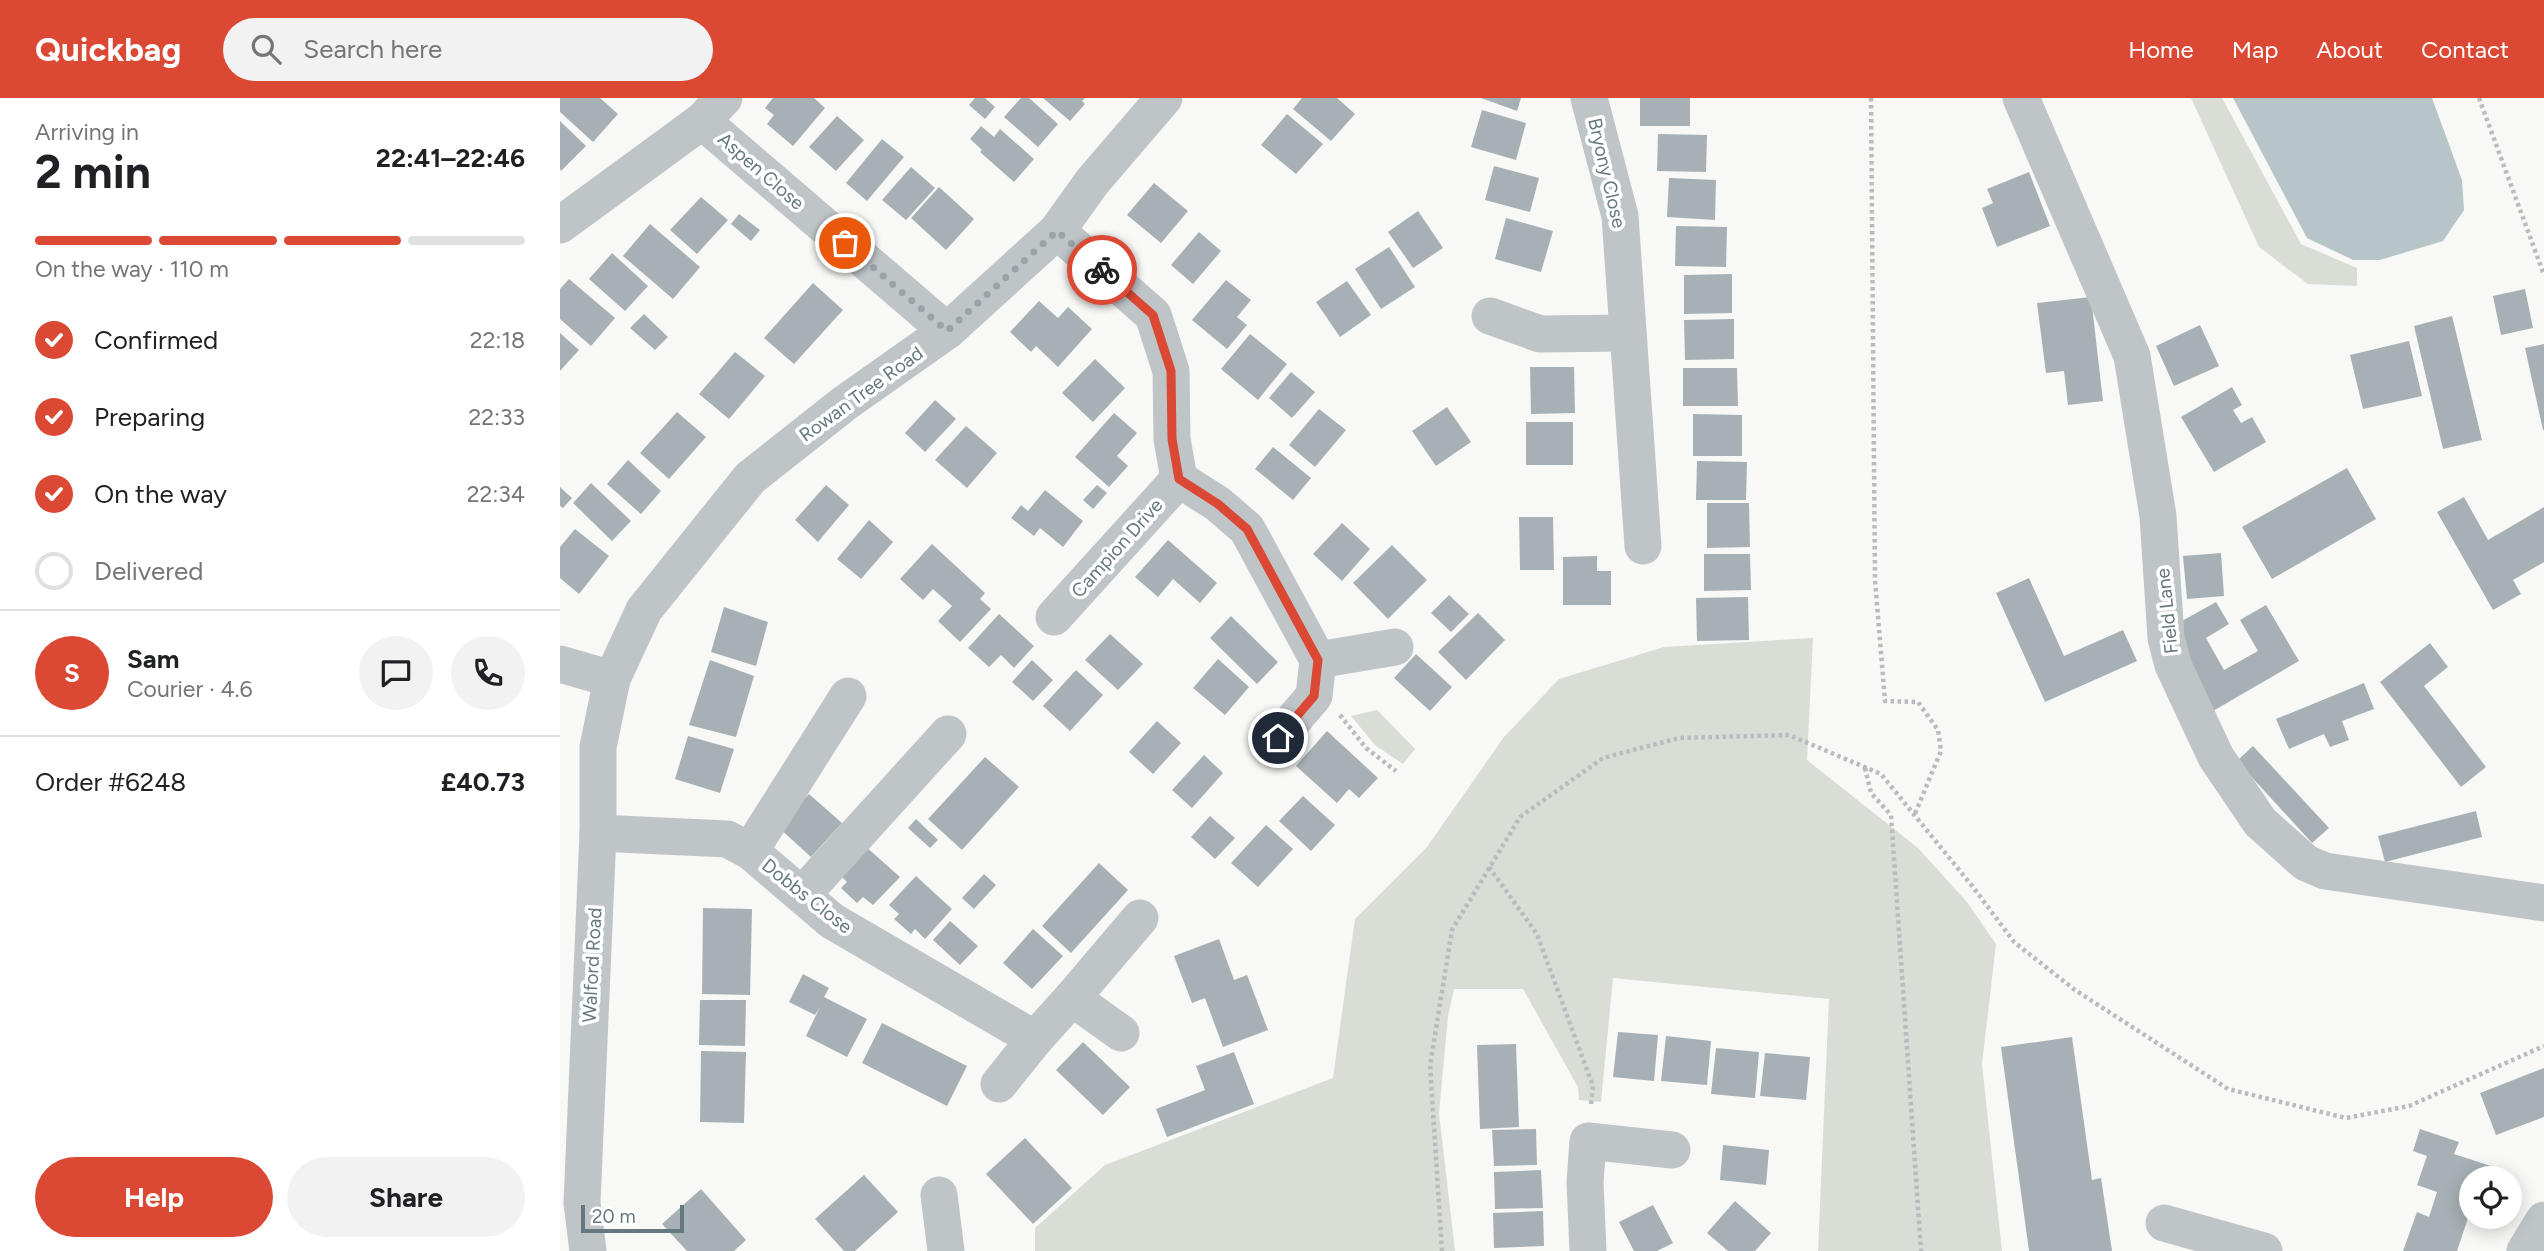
<!DOCTYPE html>
<meta charset="utf-8">
<style>
:root{--surface:#fff;--page:#f2f2f2;--text:#202124;--muted:#757577;--line:#e0e0e0;--accent:#db4833}
body{margin:0;font-family:Figtree,sans-serif;background:var(--page);color:var(--text);height:100vh;display:flex;flex-direction:column;font-size:26px;white-space:nowrap}
*{box-sizing:border-box;margin:0}
p{font-size:23px;color:var(--muted)}
.icon{flex:none;width:38px;height:38px;fill:none;stroke:currentColor;stroke-width:2;stroke-linecap:round;stroke-linejoin:round}
.map{position:relative;flex:1;overflow:hidden}
.panel{display:flex;flex-direction:column;background:var(--surface);width:560px}
.panel>*{flex:none}
.controls{position:absolute;left:1899px;top:1068px;display:grid;gap:14px}
.controls a{display:grid;place-items:center;width:63px;height:63px;border-radius:50%;background:var(--surface);box-shadow:0 4px 18px #0003;font-size:35px}
.scale{position:absolute;left:21px;bottom:18px;width:103px;box-sizing:border-box;padding-left:7px;border:4px solid #65777f;border-top:0;font-size:19px;line-height:24px;white-space:nowrap;color:#65777f;-webkit-text-stroke:5px #fff;paint-order:stroke}
.pin{position:absolute;display:grid;place-items:center;width:60px;height:60px;color:#fff;margin:-30px;border:4px solid #fff;border-radius:50%;box-shadow:0 2px 7px #0007}
.courier{position:absolute;display:grid;place-items:center;width:70px;height:70px;margin:-35px;border:5px solid #db4833;border-radius:50%;background:#fff;color:#222;box-shadow:0 2px 9px #0007}
.overview em{font-style:normal;font-weight:700}
.overview div{display:flex;flex-direction:column-reverse}
.overview{display:flex;align-items:center;justify-content:space-between;height:119px;padding:0 35px}
h1{font-size:46px;font-weight:700;line-height:52px}
.bar{display:grid;grid-template-columns:repeat(4,1fr);gap:10px 7px;align-content:center;height:84px;padding:0 35px}
.bar i{height:9px;border-radius:5px;background:var(--line)}
.bar .on{background:var(--accent)}
.bar p{grid-column:span 4}
.line{display:flex;align-items:center;gap:18px;padding:0 35px;border-top:2px solid var(--line)}
.line div{flex:1}
.round{display:grid;place-items:center;flex:none;width:74px;height:74px;border-radius:37px;background:var(--page)}
ol{padding:0 35px;list-style:none}
li{display:flex;align-items:center;gap:21px;height:77px}
li p{margin-inline-start:auto}
li .icon{padding:7px;border-radius:50%;background:var(--accent);color:#fff;stroke-width:4}
li:last-child{color:var(--muted)}
li i{width:38px;height:38px;border:4px solid var(--line);border-radius:50%}
.action{display:flex;gap:14px;margin-top:auto;padding:14px 35px}
.action a{flex:1;height:80px;border-radius:42px;background:var(--accent);color:#fff;font-size:28px;font-weight:700;line-height:80px;text-align:center}
.action a+a{background:var(--page);color:var(--text)}
header{display:flex;align-items:center;gap:42px;box-sizing:border-box;height:98px;padding:0 35px;background:var(--accent);color:#fff}
header strong{font-size:33px}
nav{display:flex;gap:38px;margin-inline-start:auto;font-size:24px}
.search{width:490px;height:63px;background:var(--page);display:flex;align-items:center;gap:18px;box-sizing:border-box;padding:0 24px;border-radius:38px;color:var(--muted);font-size:26px}
main{display:flex;flex:1;min-height:0}
.map>svg:first-child{display:block}
</style>
<header>
<strong>Quickbag</strong>
<div class="search"><svg class="icon" aria-label="search" viewBox="0 0 24 24"><circle cx="10" cy="10" r="6"/><path d="M15 15l6 6"/></svg>Search here</div>
<nav><a>Home</a><a>Map</a><a>About</a><a>Contact</a></nav>
</header>
<main>
<section class="panel">
<div class="overview"><div><h1>2 min</h1><p>Arriving in</p></div><em>22:41–22:46</em></div>
<div class="bar"><i class="on"></i><i class="on"></i><i class="on"></i><i></i><p>On the way · 110 m</p></div>
<ol>
<li><svg class="icon" aria-label="check" viewBox="0 0 24 24"><path d="M5 12l5 5 9-10"/></svg>Confirmed<p>22:18</p></li>
<li><svg class="icon" aria-label="check" viewBox="0 0 24 24"><path d="M5 12l5 5 9-10"/></svg>Preparing<p>22:33</p></li>
<li><svg class="icon" aria-label="check" viewBox="0 0 24 24"><path d="M5 12l5 5 9-10"/></svg>On the way<p>22:34</p></li>
<li><i></i>Delivered</li>
</ol>
<div class="line" style="height:126px"><b class="round" style="background:var(--accent);color:#fff">S</b><div><b>Sam</b><p>Courier · 4.6</p></div><a class="round"><svg class="icon" aria-label="chat" viewBox="0 0 24 24"><path d="M4 5h16v11H9l-5 4z"/></svg></a><a class="round"><svg class="icon" aria-label="phone" viewBox="0 0 24 24"><path d="M5 4h4l2 5-3 2q2 4 5 5l2-3 5 2v4C11 20 4 13 5 4z"/></svg></a></div>
<div class="line" style="height:91px"><div>Order #6248</div><b>£40.73</b></div>
<div class="action"><a>Help</a><a>Share</a></div>
</section>
<div class="map">
<svg width="1984" height="1153" viewBox="0 0 1984 1153">
<rect width="100%" height="100%" fill="#f8f8f6"/>
<g fill="#d9ddd5">
<path d="M1631,0H1662L1741,146L1797,170V188L1748,186L1699,149Z"/>
<path d="M1253,540L1247,662L1358,750L1407,804L1436,846L1422,966L1442,1153H1258L1269,901L1053,880L1041,1004L1019,1002L1018,989L963,891H894L888,918L879,1015L895,1153H475V1130L545,1067L773,980L795,821L867,749L944,639L999,581L1104,549Z"/>
<path d="M817,612L855,651L843,666L815,647L791,618Z"/>
</g>
<path fill="#b8c5c8" d="M1673,0H1872L1902,82L1904,112L1883,143L1820,162H1793L1747,140Z"/>
<g fill="#a7b1b5">
<path d="M0,0H40L58,16L33,44L0,14Z"/>
<path d="M213,0H254L265,10L233,48L207,26L214,17L205,10Z"/>
<path d="M415,0H425L435,9L425,21L409,7Z"/>
<path d="M461,0H469L498,26L478,49L444,19Z"/>
<path d="M483,0H525L522,3L525,6L510,23Z"/>
<path d="M742,0H777L795,16L771,43L733,11Z"/>
<path d="M921,0H961L957,13Z"/>
<rect x="1080" y="0" width="50" height="28"/>
<path d="M922,12L966,25L956,62L911,49Z"/>
<path d="M727,16L763,46L736,76L701,47Z"/>
<path d="M277,18L304,42L276,73L249,49Z"/>
<path d="M0,23L26,48L1,73L0,71Z"/>
<path d="M421,28L434,39L440,31L474,61L454,84L420,54L422,52L410,41Z"/>
<path d="M1098,36L1147,37L1146,74L1097,73Z"/>
<path d="M322,41L344,59L307,103L286,85Z"/>
<path d="M934,68L979,80L970,114L925,102Z"/>
<path d="M351,69L375,90L346,122L322,102Z"/>
<path d="M1469,74L1490,128L1437,149L1422,110L1433,105L1427,91Z"/>
<path d="M1109,80L1156,82L1155,122L1107,119Z"/>
<path d="M594,85L628,113L601,145L567,117Z"/>
<path d="M379,89L414,121L386,152L351,120Z"/>
<path d="M141,99L168,122L137,156L110,132Z"/>
<path d="M858,113L883,150L853,170L828,134Z"/>
<path d="M179,116L200,132L191,143L171,126Z"/>
<path d="M946,120L993,133L981,174L935,161Z"/>
<path d="M90,126L140,169L113,201L63,158Z"/>
<path d="M1116,128L1167,129L1166,169L1115,168Z"/>
<path d="M639,134L661,153L633,186L611,167Z"/>
<path d="M829,149L855,189L821,211L795,171Z"/>
<path d="M52,155L88,188L65,213L29,181Z"/>
<path d="M1172,176V215L1124,216V177Z"/>
<path d="M9,181L55,220L31,248L0,221V191Z"/>
<path d="M666,182L691,202L677,219L687,227L667,251L632,222Z"/>
<path d="M787,183L811,217L780,239L756,204Z"/>
<path d="M253,185L283,212L234,266L204,240Z"/>
<path d="M1965,191L1973,230L1941,237L1933,198Z"/>
<path d="M1531,199L1543,303L1508,307L1504,273L1486,275L1477,205Z"/>
<path d="M479,203L498,220L508,209L532,231L498,269L476,248L471,254L450,234Z"/>
<path d="M84,216L108,239L95,252L70,230Z"/>
<path d="M1892,218L1922,342L1883,351L1854,228Z"/>
<path d="M1174,221V261L1125,262L1124,222Z"/>
<path d="M1640,227L1659,268L1614,288L1596,248Z"/>
<path d="M0,235L19,252L0,273Z"/>
<path d="M690,236L727,266L698,302L661,271Z"/>
<path d="M1849,243L1862,298L1803,311L1790,257Z"/>
<path d="M1984,246V332H1983L1965,250Z"/>
<path d="M175,254L205,278L169,321L139,296Z"/>
<path d="M535,261L565,290L533,324L502,295Z"/>
<path d="M970,269H1014L1015,315L971,316Z"/>
<path d="M1123,270H1177L1178,308H1123Z"/>
<path d="M731,274L755,294L732,320L709,300Z"/>
<path d="M1672,289L1682,307L1673,312L1681,325L1692,319L1706,344L1654,374L1621,319Z"/>
<path d="M375,302L396,321L365,354L345,335Z"/>
<path d="M887,309L911,344L876,368L852,333Z"/>
<path d="M759,311L786,332L755,369L729,347Z"/>
<path d="M117,314L146,339L109,381L80,355Z"/>
<path d="M554,315L577,335L557,358L568,368L549,389L515,359Z"/>
<path d="M1133,316L1182,317V358H1133Z"/>
<rect x="966" y="324" width="47" height="43"/>
<path d="M406,328L437,355L407,390L375,362Z"/>
<path d="M713,349L751,380L733,402L695,371Z"/>
<path d="M68,362L101,393L81,416L47,386Z"/>
<path d="M1137,363L1187,364L1186,402H1136Z"/>
<path d="M1787,370L1816,421L1712,481L1682,429Z"/>
<path d="M31,385L71,423L52,443L13,405Z"/>
<path d="M266,387L289,407L258,444L235,422Z"/>
<path d="M537,387L547,395L533,411L523,402Z"/>
<path d="M0,389L12,400L3,410L0,408Z"/>
<path d="M485,392L523,423L503,449L480,430L474,438L451,420L461,407L468,413Z"/>
<path d="M1904,399L1928,442L1984,409V464L1953,482L1961,496L1933,512L1877,414Z"/>
<path d="M1147,405H1189L1190,449L1147,450Z"/>
<path d="M959,419H993L994,472H960Z"/>
<path d="M309,422L333,444L301,481L277,461Z"/>
<path d="M782,425L810,451L782,483L753,456Z"/>
<path d="M15,431L49,458L19,496L0,480V449Z"/>
<path d="M608,442L657,485L640,505L613,481L598,499L575,479Z"/>
<path d="M372,446L425,495L420,501L431,511L400,544L378,523L392,508L373,491L363,502L340,481Z"/>
<path d="M832,447L867,482L828,521L793,485Z"/>
<path d="M1661,455L1664,498L1627,501L1623,458Z"/>
<path d="M1144,456H1190L1191,492L1144,493Z"/>
<path d="M1037,458V473H1051V507H1003V459Z"/>
<path d="M1469,480L1504,558L1563,532L1577,563L1485,604L1436,495Z"/>
<path d="M889,497L909,516L891,534L871,515Z"/>
<path d="M1188,499L1189,542L1137,543L1136,500Z"/>
<path d="M1656,504L1669,526L1646,540L1664,572L1698,553L1680,522L1706,507L1739,563L1653,613L1617,550L1622,523Z"/>
<path d="M164,509L208,524L196,568L151,554Z"/>
<path d="M918,515L945,542L906,582L878,554Z"/>
<path d="M439,516L474,548L454,570L441,557L429,569L408,550Z"/>
<path d="M671,518L718,564L697,586L650,540Z"/>
<path d="M550,536L583,566L558,592L525,562Z"/>
<path d="M1870,545L1888,569L1864,588L1926,669L1901,689L1820,584Z"/>
<path d="M856,556L892,589L870,613L834,580Z"/>
<path d="M658,561L689,589L665,617L633,590Z"/>
<path d="M150,562L194,578L176,639L129,627Z"/>
<path d="M472,562L493,582L473,603L452,584Z"/>
<path d="M516,572L543,597L510,633L483,608Z"/>
<path d="M1804,585L1814,611L1782,623L1789,642L1770,649L1764,636L1729,651L1716,621Z"/>
<path d="M597,623L621,645L593,676L569,654Z"/>
<path d="M767,633L818,680L799,700L789,691L777,705L736,668Z"/>
<path d="M128,638L174,651L160,695L115,681Z"/>
<path d="M1693,648L1769,730L1752,745L1677,663Z"/>
<path d="M644,657L663,675L632,710L612,692Z"/>
<path d="M425,659L459,689L402,752L368,721Z"/>
<path d="M249,696L282,725L251,759L218,729Z"/>
<path d="M743,698L775,727L751,753L719,723Z"/>
<path d="M1916,713L1922,739L1825,764L1818,738Z"/>
<path d="M650,718L675,740L655,761L631,739Z"/>
<path d="M356,721L378,742L370,750L348,730Z"/>
<path d="M706,727L733,751L698,789L671,765Z"/>
<path d="M304,747L340,779L313,807L303,799L297,805L281,790L287,784L278,775Z"/>
<path d="M539,765L568,792L511,855L482,828Z"/>
<path d="M424,776L436,787L414,811L402,800Z"/>
<path d="M356,778L392,811L365,841L355,831L351,836L334,821L339,816L329,807Z"/>
<path d="M143,810L192,811L190,897L142,896Z"/>
<path d="M390,823L418,848L400,867L373,842Z"/>
<path d="M473,831L503,858L472,891L443,865Z"/>
<path d="M659,841L674,882L687,877L708,932L663,949L645,900L632,905L614,858Z"/>
<path d="M243,876L269,890L264,899L307,921L287,959L246,938L260,909L255,917L229,904Z"/>
<path d="M140,902H186L185,948L139,947Z"/>
<path d="M322,925L407,968L387,1008L302,965Z"/>
<path d="M1058,934L1098,937L1094,983L1053,979Z"/>
<path d="M1106,938L1151,943L1147,987L1101,983Z"/>
<path d="M1512,939L1532,1082L1541,1080L1552,1153H1469L1441,949Z"/>
<path d="M523,944L570,989L543,1017L496,972Z"/>
<path d="M956,946L959,1029L920,1031L917,947Z"/>
<path d="M1156,950L1199,954L1195,1000L1151,996Z"/>
<path d="M141,953L186,954L184,1025L140,1024Z"/>
<path d="M674,954L694,1006L607,1039L596,1011L645,992L636,968Z"/>
<path d="M1205,955L1250,959L1246,1002L1200,998Z"/>
<path d="M1984,970V1019L1936,1037L1920,995Z"/>
<path d="M976,1031L977,1067L934,1068L932,1032Z"/>
<path d="M1860,1031L1899,1044L1894,1056L1937,1070L1934,1080H1911V1111L1897,1153H1843L1857,1114L1869,1119L1877,1094L1857,1087L1867,1058L1853,1053Z"/>
<path d="M465,1040L512,1090L473,1126L426,1076Z"/>
<path d="M1163,1047L1209,1052L1206,1087L1160,1082Z"/>
<path d="M981,1072L983,1110L935,1111L934,1074Z"/>
<path d="M304,1077L338,1114L295,1153H284L255,1121Z"/>
<path d="M141,1091L186,1142L174,1153H127L102,1126Z"/>
<path d="M1175,1103L1211,1135L1195,1153H1168L1147,1135Z"/>
<path d="M1093,1107L1113,1145L1097,1153H1074L1059,1124Z"/>
<path d="M983,1113L984,1148L934,1150L933,1115Z"/>
</g>
<g fill="none" stroke-linecap="round" stroke-linejoin="round">
<g stroke="#b8bcbe" stroke-width="4.5" stroke-dasharray="3.5 3.5" stroke-linecap="butt">
<path d="M1311,0L1315,482L1325,603L1358,604L1378,632L1381,653L1354,718"/>
<path d="M1919,0L1984,177"/>
<path d="M780,617L806,650L836,673"/>
<path d="M1305,670L1311,695L1331,717L1361,1153"/>
<path d="M929,769L977,836L1033,988L1031,1008"/>
<path d="M882,1153L870,967L892,832L960,719L1043,660L1119,640L1229,637L1321,676L1413,789L1454,844L1515,892L1668,991L1786,1020L1849,1008L1984,948"/>
</g>
<g stroke="#bfc5c7" stroke-width="37">
<path d="M1029,0L1060,118L1083,448"/>
<path d="M1461,0L1572,258L1598,418L1606,540L1613,567L1656,659L1700,724L1746,765L1765,773L1984,805"/>
<path d="M142,23L387,233"/>
<path d="M0,127L142,23L164,0"/>
<path d="M497,133L593,217L611,273L612,341L619,381L658,406L687,431L758,562L754,598L718,640"/>
<path d="M930,218L980,236L1068,235"/>
<path d="M494,519L619,381"/>
<path d="M758,562L835,549"/>
<path d="M0,566L52,581"/>
<path d="M38,735L167,741L190,753L272,823L475,941"/>
<path d="M190,753L288,598"/>
<path d="M242,797L388,636"/>
<path d="M561,935L512,900L580,820"/>
<path d="M439,986L475,941L512,900"/>
<path d="M379,1097L386,1153"/>
<path d="M1604,1125L1704,1153"/>
<path d="M28,1153L22,1105L38,735V649L52,581L84,512L190,380L285,305L387,233L497,133L532,84L604,0"/>
<path d="M1028,1153L1025,1084L1028,1043L1112,1052"/>
<path d="M1965,1153L1984,1122"/>
</g>
</g>
<g fill="none" stroke-linecap="round" stroke-linejoin="round">
<path stroke="#98a4a9" stroke-width="7" stroke-dasharray="0 12.6" d="M285,145L387,233L497,133L542,172"/>
<path stroke="#db4833" stroke-width="9" d="M542,172L593,217L611,273L612,341L619,381L658,406L687,431L758,562L754,598L718,640"/>
</g>
<g text-anchor="middle" dominant-baseline="central" stroke-width="7" stroke-linejoin="round" paint-order="stroke">
<g font-size="19" fill="#65777f" stroke="#fff">
<text transform="translate(201 73) rotate(41)">Aspen Close</text>
<text transform="translate(1047 75) rotate(77)">Bryony Close</text>
<text transform="translate(301 296) rotate(-36)">Rowan Tree Road</text>
<text transform="translate(557 450) rotate(-48)">Campion Drive</text>
<text transform="translate(1607 513) rotate(-96)">Field Lane</text>
<text transform="translate(247 798) rotate(38)">Dobbs Close</text>
<text transform="translate(32 867) rotate(-87)">Walford Road</text>
</g>
</g>
</svg>
<div class="controls">
<a><svg class="icon" aria-label="locate" viewBox="0 0 24 24"><circle cx="12" cy="12" r="6"/><path d="M12 2v4M12 18v4M2 12h4M18 12h4"/></svg></a>
</div>
<div class="scale">20 m</div>
<div class="pin" style="left:285px;top:145px;background:#ea580c"><svg class="icon" aria-label="bag" viewBox="0 0 24 24"><path d="M5 8h14l-1 12H6zM9 8a3 3 0 0 1 6 0"/></svg></div>
<div class="pin" style="left:718px;top:640px;background:#1f2937"><svg class="icon" aria-label="home" viewBox="0 0 24 24"><path d="M3 11l9-7 9 7M6 9v11h12V9"/></svg></div>
<div class="courier" style="left:542px;top:172px"><svg class="icon" aria-label="bike" viewBox="0 0 24 24"><circle cx="6" cy="16" r="4"/><circle cx="18" cy="16" r="4"/><path d="M6 16l4-8h5l3 8M10 8l3 8H6M13 5h3"/></svg></div>
</div>
</main>
